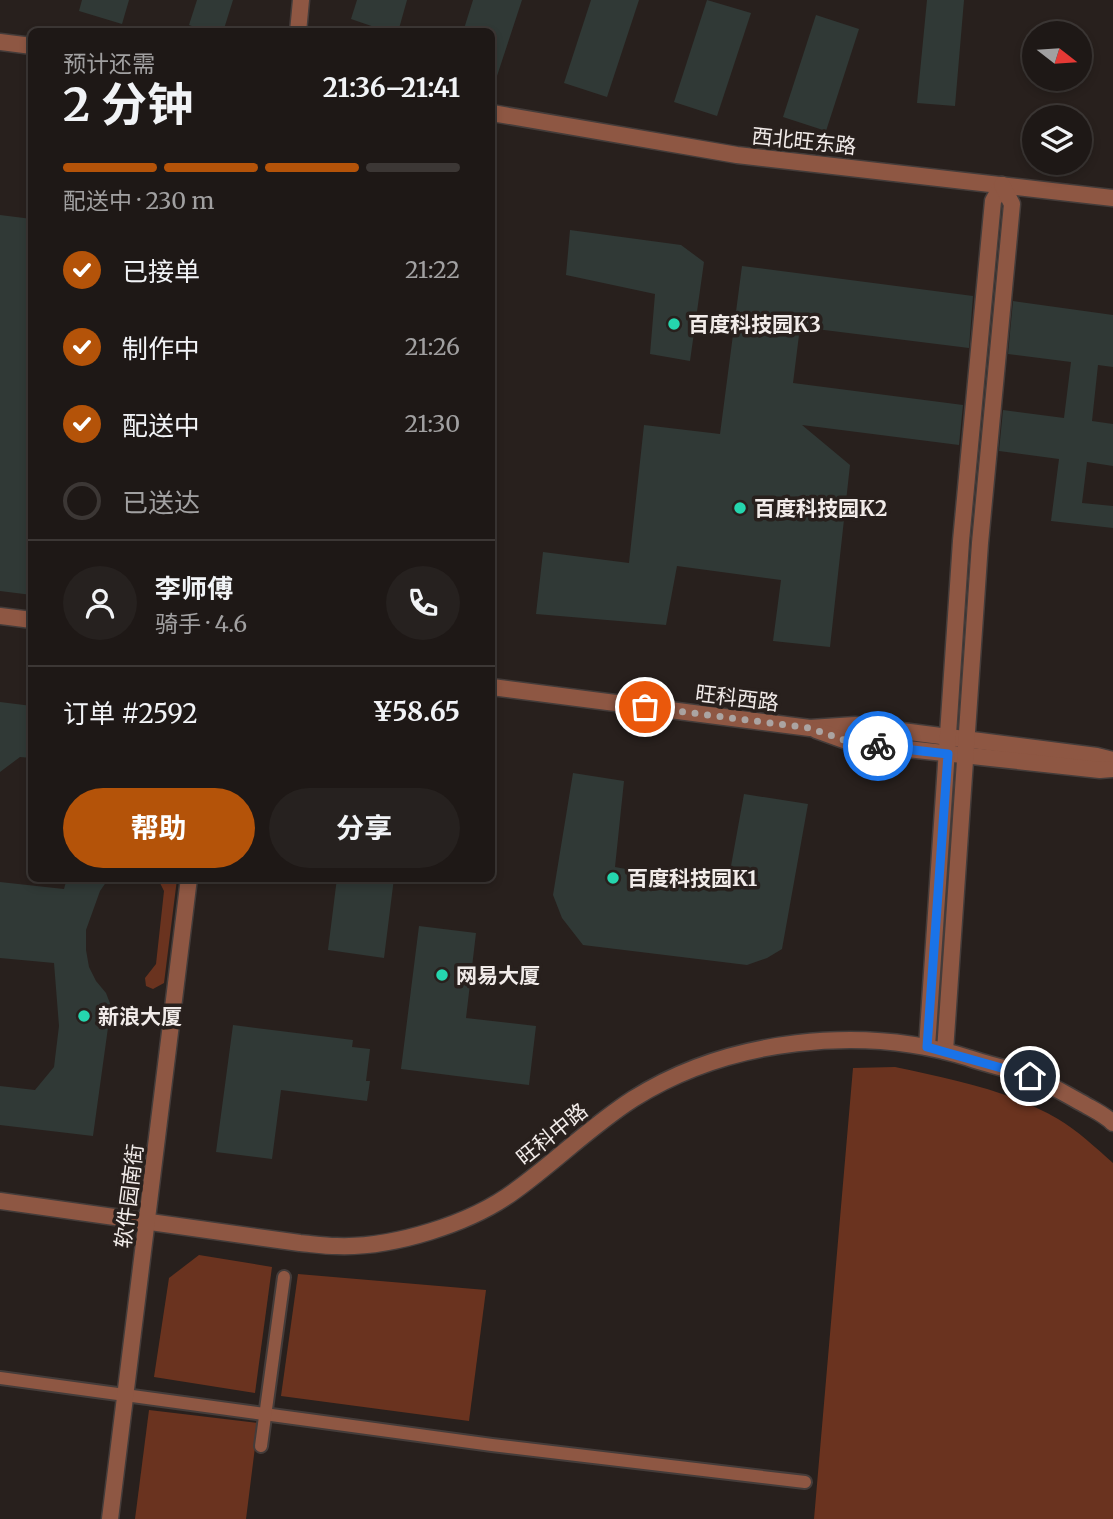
<!DOCTYPE html>
<html lang="zh">
<meta charset="utf-8">
<style>
:root{--surface:#1e1816;--page:#26211f;--text:#f1f3f6;--muted:#a1a0a1;--line:#3c3735;--accent:#b45309}
body{margin:0;font-family:Merriweather,"Noto Sans SC",serif;background:var(--page);color:var(--text);height:100vh;display:flex;flex-direction:column;font-size:26px;white-space:nowrap}
*{box-sizing:border-box;margin:0}
p{font-size:23px;color:var(--muted)}
.icon{flex:none;width:38px;height:38px;fill:none;stroke:currentColor;stroke-width:2;stroke-linecap:round;stroke-linejoin:round}
.map{position:relative;flex:1;overflow:hidden}
.drawer{position:absolute;left:28px;top:28px;width:467px;height:854px;display:flex;flex-direction:column;background:var(--surface);border-radius:10px;box-shadow:0 4px 10px #0003,0 0 0 2px var(--line)}
.drawer>*{flex:none}
.needle{width:46px;rotate:107deg}
.fabs{position:absolute;left:1022px;top:21px;display:grid;gap:14px}
.fabs a{display:grid;place-items:center;width:70px;height:70px;border-radius:50%;background:var(--surface);box-shadow:0 4px 10px #0003,0 0 0 2px var(--line);font-size:35px}
.pin{position:absolute;display:grid;place-items:center;width:60px;height:60px;color:#fff;margin:-30px;border:4px solid #fff;border-radius:50%;box-shadow:0 2px 7px #0007}
.courier{position:absolute;display:grid;place-items:center;width:70px;height:70px;margin:-35px;border:5px solid #1a73e8;border-radius:50%;background:#fff;color:#222;box-shadow:0 2px 9px #0007}
.summary em{font-style:normal;font-weight:700}
.summary div{display:flex;flex-direction:column-reverse}
.summary{display:flex;align-items:center;justify-content:space-between;height:119px;padding:0 35px}
h1{font-size:46px;font-weight:700;line-height:52px}
.bar{display:grid;grid-template-columns:repeat(4,1fr);gap:10px 7px;align-content:center;height:84px;padding:0 35px}
.bar i{height:9px;border-radius:5px;background:var(--line)}
.bar .selected{background:var(--accent)}
.bar p{grid-column:span 4}
.line{display:flex;align-items:center;gap:18px;padding:0 35px;border-top:2px solid var(--line)}
.line div{flex:1}
.round{display:grid;place-items:center;flex:none;width:74px;height:74px;border-radius:37px;background:var(--page)}
ol{padding:0 35px;list-style:none}
li{display:flex;align-items:center;gap:21px;height:77px}
li p{margin-inline-start:auto}
li .icon{padding:7px;border-radius:50%;background:var(--accent);color:#fff;stroke-width:4}
li:last-child{color:var(--muted)}
li i{width:38px;height:38px;border:4px solid var(--line);border-radius:50%}
.primary-button{display:flex;gap:14px;margin-top:auto;padding:14px 35px}
.primary-button a{flex:1;height:80px;border-radius:42px;background:var(--accent);color:#fff;font-size:28px;font-weight:700;line-height:80px;text-align:center}
.primary-button a+a{background:var(--page);color:var(--text)}
.map>svg:first-child{display:block}
</style>
<div class="map">
<svg width="1113" height="1519" viewBox="0 0 1113 1519">
<rect width="100%" height="100%" fill="#28201d"/>
<g fill="#6a331f">
<path d="M158,879H177L164,983L153,989L146,986L145,978L156,964L164,891Z"/>
<path d="M895,1067C951,1079 1008,1090 1058,1119C1077,1130 1096,1148 1113,1163V1519H814L853,1068Z"/>
<path d="M199,1255L272,1267L255,1393L154,1377L169,1278Z"/>
<path d="M298,1274L486,1290L469,1421L281,1396Z"/>
<path d="M149,1410L258,1423L246,1519H135Z"/>
</g>
<g fill="#303936">
<path d="M82,0H129L122,24L79,11Z"/>
<path d="M197,0H233L223,32H208L189,25Z"/>
<path d="M357,0H407L398,32H389L351,19Z"/>
<path d="M473,0H522L494,85H492V32H463Z"/>
<path d="M591,0H639L607,97L564,83Z"/>
<path d="M707,0L751,13L717,116L674,102Z"/>
<path d="M927,0H964L955,106L917,103Z"/>
<path d="M816,15L859,29L826,131L783,117Z"/>
<path d="M0,215L32,219V595L0,591Z"/>
<path d="M570,230L681,245L704,262L690,361L650,354L655,294L566,275Z"/>
<path d="M742,266L973,296L969,348L800,327L793,383L963,405L959,445L802,425L850,465L830,647L773,641L781,580L677,566L666,625L536,614L543,552L629,563L644,425L720,434Z"/>
<path d="M1013,301L1113,315V367L1098,365L1092,421L1113,424V466L1087,462L1082,503L1113,506V528L1051,521L1059,459L999,451L1003,410L1064,418L1071,362L1008,354Z"/>
<path d="M0,702L32,706V758L20,757L0,772Z"/>
<path d="M573,773L624,781L615,867L727,888L744,794L808,804L782,949L767,958L747,965L583,945L562,918L553,895Z"/>
<path d="M67,878H109L100,891L86,930V950L89,967L96,981L106,993L111,1006L93,1136L0,1125V1086L35,1090L54,1067L59,1026L54,963L0,958V882L64,889Z"/>
<path d="M337,878H394L384,958L328,950Z"/>
<path d="M419,926L476,933L466,1018L536,1026L529,1085L401,1069Z"/>
<path d="M233,1025L353,1040L352,1047L370,1049L366,1081H370L367,1101L281,1090L272,1159L216,1152Z"/>
</g>
<g fill="none" stroke-linecap="round" stroke-linejoin="round">
<defs>
<g id="minor">
<path d="M0,1378L492,1445L805,1482"/>
<path d="M261,1446L284,1277"/>
</g>
<g id="tertiary">
<path d="M298,32L301,0"/>
<path d="M0,42L32,46"/>
<path d="M492,113L737,155L1113,198"/>
<path d="M0,616L32,620"/>
<path d="M492,687L810,728L855,725L1097,756L1113,760"/>
<path d="M816,730L852,743L1100,770L1113,769"/>
<path d="M927,1047L961,541L993,201L1002,185"/>
<path d="M945,1051L980,543L1012,204L1002,185"/>
<path d="M0,1201L300,1243C312,1244 324,1246 337,1246C392,1248 471,1224 516,1190C556,1161 591,1126 633,1099C728,1039 862,1024 969,1058C989,1065 1010,1069 1030,1076C1048,1083 1065,1094 1082,1103C1092,1109 1104,1114 1113,1123"/>
<path d="M110,1519L189,878"/>
</g>
</defs>
<use href="#minor" stroke="#443c3a" stroke-width="16"/>
<use href="#tertiary" stroke="#443c3a" stroke-width="19"/>
<use href="#minor" stroke="#8e5743" stroke-width="12"/>
<use href="#tertiary" stroke="#8e5743" stroke-width="16"/>
</g>
<g fill="none" stroke-linecap="round" stroke-linejoin="round">
<path stroke="#aba4a2" stroke-width="7" stroke-dasharray="0 12.6" d="M645,707L810,728L852,743L878,746"/>
<path stroke="#1a73e8" stroke-width="9" d="M878,746L948,754L927,1047L1030,1076"/>
</g>
<g fill="#25d5ae" stroke="#28201d" stroke-width="2.5">
<circle cx="674" cy="324" r="7"/>
<circle cx="740" cy="508" r="7"/>
<circle cx="613" cy="878" r="7"/>
<circle cx="442" cy="975" r="7"/>
<circle cx="84" cy="1016" r="7"/>
</g>
<g text-anchor="middle" dominant-baseline="central" stroke-width="7" stroke-linejoin="round" paint-order="stroke">
<g font-size="21" fill="#f1ebe9" stroke="#28201d">
<text transform="translate(804 141) rotate(6)">西北旺东路</text>
<text transform="translate(737 698) rotate(7)">旺科西路</text>
<text transform="translate(552 1134) rotate(-39)">旺科中路</text>
<text transform="translate(129 1196) rotate(-83)">软件园南街</text>
</g>
<g font-size="21" font-weight="bold" fill="#f1ebe9" stroke="#28201d" text-anchor="start">
<text x="688" y="324">百度科技园K3</text>
<text x="754" y="508">百度科技园K2</text>
<text x="627" y="878">百度科技园K1</text>
<text x="456" y="975">网易大厦</text>
<text x="98" y="1016">新浪大厦</text>
</g>
</g>
</svg>
<div class="fabs">
<a><svg class="needle" viewBox="-14 -14 28 28"><path d="M0-13l5 13h-10z" fill="#e53935"/><path d="M0 13l5-13h-10z" fill="#a1a0a1"/></svg></a>
<a><svg class="icon" aria-label="layers" viewBox="0 0 24 24"><path d="M12 4l9 5-9 5-9-5zM3 14l9 5 9-5"/></svg></a>
</div>
<div class="pin" style="left:645px;top:707px;background:#ea580c"><svg class="icon" aria-label="bag" viewBox="0 0 24 24"><path d="M5 8h14l-1 12H6zM9 8a3 3 0 0 1 6 0"/></svg></div>
<div class="pin" style="left:1030px;top:1076px;background:#1f2937"><svg class="icon" aria-label="home" viewBox="0 0 24 24"><path d="M3 11l9-7 9 7M6 9v11h12V9"/></svg></div>
<div class="courier" style="left:878px;top:746px"><svg class="icon" aria-label="bike" viewBox="0 0 24 24"><circle cx="6" cy="16" r="4"/><circle cx="18" cy="16" r="4"/><path d="M6 16l4-8h5l3 8M10 8l3 8H6M13 5h3"/></svg></div>
<section class="drawer">
<div class="summary"><div><h1>2 分钟</h1><p>预计还需</p></div><em>21:36–21:41</em></div>
<div class="bar"><i class="selected"></i><i class="selected"></i><i class="selected"></i><i></i><p>配送中 · 230 m</p></div>
<ol>
<li><svg class="icon" aria-label="check" viewBox="0 0 24 24"><path d="M5 12l5 5 9-10"/></svg>已接单<p>21:22</p></li>
<li><svg class="icon" aria-label="check" viewBox="0 0 24 24"><path d="M5 12l5 5 9-10"/></svg>制作中<p>21:26</p></li>
<li><svg class="icon" aria-label="check" viewBox="0 0 24 24"><path d="M5 12l5 5 9-10"/></svg>配送中<p>21:30</p></li>
<li><i></i>已送达</li>
</ol>
<div class="line" style="height:126px"><a class="round"><svg class="icon" aria-label="person" viewBox="0 0 24 24"><circle cx="12" cy="8" r="4"/><path d="M4 21q1-7 8-7t8 7"/></svg></a><div><b>李师傅</b><p>骑手 · 4.6</p></div><a class="round"><svg class="icon" aria-label="phone" viewBox="0 0 24 24"><path d="M5 4h4l2 5-3 2q2 4 5 5l2-3 5 2v4C11 20 4 13 5 4z"/></svg></a></div>
<div class="line" style="height:91px"><div>订单 #2592</div><b>¥58.65</b></div>
<div class="primary-button"><a>帮助</a><a>分享</a></div>
</section>
</div>
